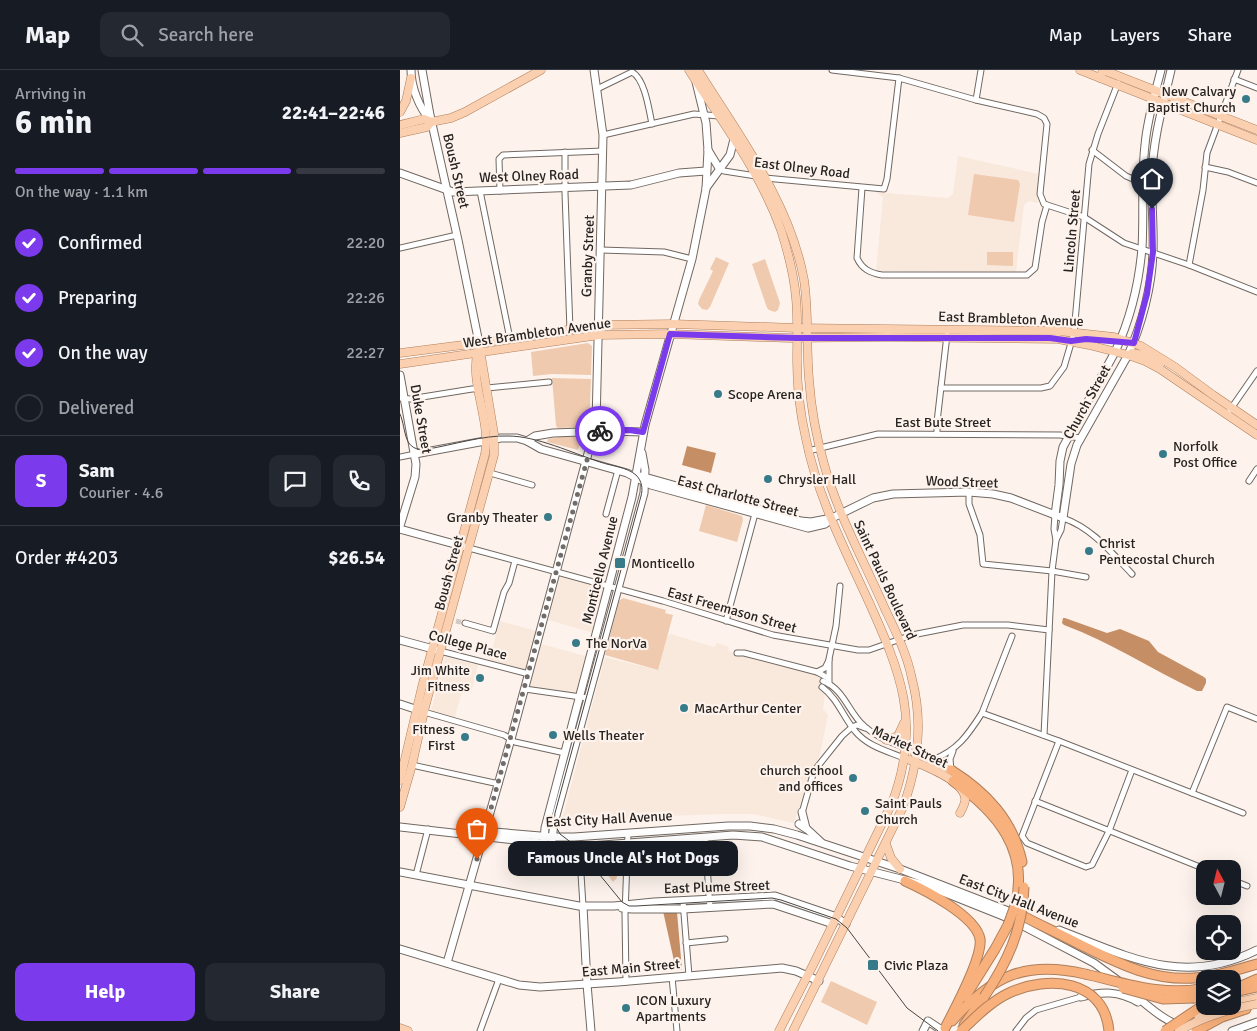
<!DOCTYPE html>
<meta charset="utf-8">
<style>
:root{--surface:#171b24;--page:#242831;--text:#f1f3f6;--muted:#9ea1a6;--line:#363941;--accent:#7c3aed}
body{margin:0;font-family:Signika,sans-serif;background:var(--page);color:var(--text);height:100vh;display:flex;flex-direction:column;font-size:19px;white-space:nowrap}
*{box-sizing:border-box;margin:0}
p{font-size:16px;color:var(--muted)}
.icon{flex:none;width:28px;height:28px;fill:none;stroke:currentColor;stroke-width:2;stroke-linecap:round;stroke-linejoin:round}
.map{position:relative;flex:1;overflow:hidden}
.side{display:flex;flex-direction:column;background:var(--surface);width:400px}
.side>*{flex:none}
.needle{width:32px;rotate:353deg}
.controls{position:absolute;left:796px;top:790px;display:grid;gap:10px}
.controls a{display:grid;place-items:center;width:45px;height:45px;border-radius:10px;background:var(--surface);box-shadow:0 5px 20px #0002;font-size:25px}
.pin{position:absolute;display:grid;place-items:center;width:42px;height:42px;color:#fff;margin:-51px -21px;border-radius:50% 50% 50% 0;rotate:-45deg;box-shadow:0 0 5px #0007}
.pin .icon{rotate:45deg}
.courier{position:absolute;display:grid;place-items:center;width:50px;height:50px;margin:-25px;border:4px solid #7c3aed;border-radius:50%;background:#fff;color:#222;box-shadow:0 1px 6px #0007}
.bubble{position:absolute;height:35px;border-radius:10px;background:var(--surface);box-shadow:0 5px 20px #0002;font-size:16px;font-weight:700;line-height:35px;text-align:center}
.head em{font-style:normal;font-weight:700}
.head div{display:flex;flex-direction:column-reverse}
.head{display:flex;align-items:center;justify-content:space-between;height:85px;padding:0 15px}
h1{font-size:32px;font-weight:700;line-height:38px}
.bar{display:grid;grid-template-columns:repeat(4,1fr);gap:8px 5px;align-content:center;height:60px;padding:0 15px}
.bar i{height:6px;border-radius:4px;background:var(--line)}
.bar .current{background:var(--accent)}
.bar p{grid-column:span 4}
.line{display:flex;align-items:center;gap:12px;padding:0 15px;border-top:1px solid var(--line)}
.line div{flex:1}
.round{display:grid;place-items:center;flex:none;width:52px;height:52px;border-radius:10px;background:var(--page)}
ol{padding:0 15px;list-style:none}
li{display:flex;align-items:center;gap:15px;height:55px}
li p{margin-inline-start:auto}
li .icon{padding:5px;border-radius:50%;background:var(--accent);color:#fff;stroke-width:4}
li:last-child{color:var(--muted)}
li i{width:28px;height:28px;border:2px solid var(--line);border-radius:50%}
.primary-button{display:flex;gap:10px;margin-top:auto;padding:10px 15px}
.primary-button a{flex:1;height:58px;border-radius:10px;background:var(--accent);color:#fff;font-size:20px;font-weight:700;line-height:58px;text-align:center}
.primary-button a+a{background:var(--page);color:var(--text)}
header{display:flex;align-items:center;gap:30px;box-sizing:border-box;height:70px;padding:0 25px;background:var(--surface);border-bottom:1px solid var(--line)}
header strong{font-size:24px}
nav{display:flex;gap:28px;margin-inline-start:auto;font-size:18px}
.search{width:350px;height:45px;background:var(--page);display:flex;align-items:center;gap:12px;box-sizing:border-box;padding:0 18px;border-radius:10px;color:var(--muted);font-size:19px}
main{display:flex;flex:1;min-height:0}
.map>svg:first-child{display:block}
</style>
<header>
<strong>Map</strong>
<div class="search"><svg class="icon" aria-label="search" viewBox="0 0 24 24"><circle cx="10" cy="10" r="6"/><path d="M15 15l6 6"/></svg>Search here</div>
<nav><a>Map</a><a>Layers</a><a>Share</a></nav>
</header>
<main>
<section class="side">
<div class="head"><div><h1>6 min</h1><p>Arriving in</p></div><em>22:41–22:46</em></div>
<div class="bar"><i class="current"></i><i class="current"></i><i class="current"></i><i></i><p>On the way · 1.1 km</p></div>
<ol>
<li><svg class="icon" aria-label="check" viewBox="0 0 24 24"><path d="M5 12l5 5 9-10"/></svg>Confirmed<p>22:20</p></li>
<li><svg class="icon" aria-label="check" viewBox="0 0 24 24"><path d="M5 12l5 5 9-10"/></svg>Preparing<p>22:26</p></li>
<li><svg class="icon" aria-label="check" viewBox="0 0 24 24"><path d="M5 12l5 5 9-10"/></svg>On the way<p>22:27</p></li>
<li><i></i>Delivered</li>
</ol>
<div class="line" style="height:90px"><b class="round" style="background:var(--accent);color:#fff">S</b><div><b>Sam</b><p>Courier · 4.6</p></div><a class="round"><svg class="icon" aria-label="chat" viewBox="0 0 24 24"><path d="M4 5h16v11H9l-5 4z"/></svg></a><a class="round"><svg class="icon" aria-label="phone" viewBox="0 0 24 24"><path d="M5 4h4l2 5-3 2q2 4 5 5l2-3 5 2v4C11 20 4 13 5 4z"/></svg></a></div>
<div class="line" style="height:65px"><div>Order #4203</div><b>$26.54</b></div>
<div class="primary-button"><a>Help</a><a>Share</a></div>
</section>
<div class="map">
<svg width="857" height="961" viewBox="0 0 857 961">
<rect width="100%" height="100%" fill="#fdf3ec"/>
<g fill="#f9e8dc">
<path d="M558,86L639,104L637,127L638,133L629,131L624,135L616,202L476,201L483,127L475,122L548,128L553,124Z"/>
<path d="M160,506L206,518L194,563L148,550Z"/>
<path d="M100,551L144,563L141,574L189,587L179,624L129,617L133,604L88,593Z"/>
<path d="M271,564L314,577L317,573L329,577L328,581L420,605L427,609L423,639L428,645L420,685L410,705L394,753L353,744H323L268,746L173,757L163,746L205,587L257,600L266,566Z"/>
<path d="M45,587L78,595L71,623L62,621L55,647L31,641Z"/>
</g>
<g fill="#efcaaf">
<path d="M574,104L618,110L620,114L614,152L568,145Z"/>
<path d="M587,182H613V196L587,195Z"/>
<path d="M316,187L329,193L310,237L307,240L302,239L298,234L299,230L313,201L310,199Z"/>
<path d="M365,189L380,233L378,240L375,242L369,240L367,238L352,194Z"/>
<path d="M188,273L192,276L191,305L152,304L133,306L131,282Z"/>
<path d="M152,308L191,309L189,357L158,358L156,356Z"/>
<path d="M159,367H182L178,380L147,372L148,369Z"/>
<path d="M306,435L342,446L343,450L337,472L299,461Z"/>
<path d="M223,528L266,540L265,543L273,545L258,600L205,585L219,531Z"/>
<path d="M216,790L217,808L213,812L197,791Z"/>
<path d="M431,911L477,932L467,955L421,932Z"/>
</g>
<g fill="#c58e64">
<path d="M287,376L316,383L311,403L282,395Z"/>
<path d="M663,548H665L707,563L720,559L749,571L758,582L804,607L806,609V613L802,621H797C751,599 712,573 664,555L662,553Z"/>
<path d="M263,841L277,842L282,900H276Z"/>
</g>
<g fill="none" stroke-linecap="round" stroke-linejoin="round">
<path stroke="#d2c9c3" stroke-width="5" stroke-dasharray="5 2.5" stroke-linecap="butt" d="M56,551L65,553"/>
<defs>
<g id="street">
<path d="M432,0L499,8L576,30L637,44L644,48L647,54L640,124L644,134L684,147L724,173L789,195L857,222"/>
<path d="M834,9L857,18"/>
<path d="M197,19L232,2C245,9 249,40 252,54"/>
<path d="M576,30L581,0"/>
<path d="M203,65L294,44L319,46"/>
<path d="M692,80L726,106L742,113"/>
<path d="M165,82V123L170,260"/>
<path d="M805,97L828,102L857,113"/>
<path d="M319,98L324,101L356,106"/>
<path d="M365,108L484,119L487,109L499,8"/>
<path d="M462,118L457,188C462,199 470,203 482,205H627L635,198L642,152L647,135"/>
<path d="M80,121L110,269"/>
<path d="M100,121L99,89L103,85L203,81"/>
<path d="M0,178L57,165"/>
<path d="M201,180L264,182L292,189"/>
<path d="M789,195L803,120L807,83L838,0"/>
<path d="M87,318L149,312"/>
<path d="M541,318H641L650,316L664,297L674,263L689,94L698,64L718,13"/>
<path d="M0,328L10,329L72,319H76L79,323"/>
<path d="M830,340L857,301"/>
<path d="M537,364V352L547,265"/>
<path d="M408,381L478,364L660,365L680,368"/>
<path d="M0,387L15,384"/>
<path d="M90,403L132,415"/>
<path d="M849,411L857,399"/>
<path d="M569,422V434L580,465L583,494L652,501L686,507"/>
<path d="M206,444L218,400"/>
<path d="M655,445L654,459L656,470"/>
<path d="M69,478L263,531L373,565L458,580H469L512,565L563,555H608L649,560"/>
<path d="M326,551L356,440"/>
<path d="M65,553L93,561L104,522L109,513L115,491"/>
<path d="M40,581L129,604"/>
<path d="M337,583H344L417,602L428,608"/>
<path d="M417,602L425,598L429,590"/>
<path d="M423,611C445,620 448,642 464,656C476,667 491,672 505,678"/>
<path d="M429,614V589L436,556L440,516"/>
<path d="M422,617C438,629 443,647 455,661C467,676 487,681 504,688"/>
<path d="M125,619L188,628"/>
<path d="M24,642L104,665L115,672L165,683"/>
<path d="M582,643L659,671L843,743"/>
<path d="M644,665L652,501L656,470L661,460L663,448C692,458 711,482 732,504"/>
<path d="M659,671L622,766L627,773L656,785L686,797L692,795L709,761L732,700"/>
<path d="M532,690C557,681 568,665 582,643L612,566"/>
<path d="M12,695L99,714"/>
<path d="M551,700L550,689L553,681"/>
<path d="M792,723L827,637L857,649"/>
<path d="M635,731L805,799"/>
<path d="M402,743L414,701L442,666L452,657L457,655L465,658"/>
<path d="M305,767L310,838"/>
<path d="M181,804L183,836"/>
<path d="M16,805L28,759"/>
<path d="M832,810L847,816"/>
<path d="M283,831L289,906"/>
<path d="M286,873L325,869"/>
<path d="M272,907L277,961"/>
<path d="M226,912L225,844L228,763"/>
<path d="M80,961L99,909"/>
<path d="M616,961L626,948L636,940L681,927"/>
</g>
<g id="secondary">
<path d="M11,0C11,17 19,37 30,50"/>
<path d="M22,0L30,45L58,170L79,273"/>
<path d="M308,80L319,98"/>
<path d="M0,103L53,122L231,115L279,103L306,101"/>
<path d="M306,118L330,85L335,65"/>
<path d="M0,305L16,394L15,407L0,456"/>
<path d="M127,371L135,366L153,363L209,361L243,362"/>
<path d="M15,384L101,368H117L127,371L141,379L227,403L251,415L408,458L425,454L432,448L473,428L493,424L569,422L593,424L611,428L663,448L671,394L677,375L728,285C742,254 752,216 753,182C754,156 751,131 752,105C753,69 763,35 771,0"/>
<path d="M241,406L401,451L411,452L432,448"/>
<path d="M655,445L659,415L660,391L663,377L715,282C730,250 739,213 742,178C744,144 741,109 745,75C747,50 755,24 761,0"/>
<path d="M0,459L69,478"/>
<path d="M0,570L37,580"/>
<path d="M0,634L21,641"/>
<path d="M402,742L406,758"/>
<path d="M399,754L408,760L421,772"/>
<path d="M0,757L177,777L333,765L362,767L450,796L528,816L608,848L694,893L720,912"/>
<path d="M85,765L94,762L152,767H174L328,756H350L374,759L397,765L500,799L616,844"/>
<path d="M144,770L145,758L232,427L245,355L292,189L306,119L308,80L306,53L296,12"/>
<path d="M152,770L154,753L244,423L245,400L242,383"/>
<path d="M0,802L179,836H214L254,832L375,826L434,846L446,854"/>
<path d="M183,836L187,914L191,961"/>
<path d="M222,838L232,839H283L373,834L433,854"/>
<path d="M659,860C729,887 783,917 857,880"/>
<path d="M0,879L119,915L140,917L218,912L382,898L396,901L419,911"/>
<path d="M47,893L111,669L196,354L203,65L194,0"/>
<path d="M730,921C750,938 767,954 794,961"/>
<path d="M681,927C703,921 718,921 738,932"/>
<path d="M523,961L528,951L543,961"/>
<path d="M832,961L857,952"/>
</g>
<g id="primary">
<path d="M289,0C322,52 360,101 381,160C388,182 394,205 396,228C398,249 397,270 397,291C397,317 400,343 406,369C417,425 444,478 468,530C501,603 522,653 492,733L413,895L379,961"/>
<path d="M298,0C339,66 390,132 404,210C409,243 406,276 409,309C411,338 416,366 424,394C438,445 464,491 485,539C496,562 507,584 512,609C523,651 518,696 503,737L393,961"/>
<path d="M680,0L857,70"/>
<path d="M700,8L703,0L857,60"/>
<path d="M0,42L6,31L11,8"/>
<path d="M31,52L51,48L65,42L141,0"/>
<path d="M0,55L24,49L31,52"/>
<path d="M0,63L27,57L31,52"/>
<path d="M0,283L110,269L199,255L273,254L397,258L659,261L714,267L741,276L775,297L813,325L857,355"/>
<path d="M732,283L749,286L761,293"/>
<path d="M0,294L199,265L270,264L388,268L489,267L658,269L689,275L728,285L745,291L760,299L857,365"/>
<path d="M486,670L498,666L504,653"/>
<path d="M514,682L551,700"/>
<path d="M510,690C525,696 563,710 565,728C566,733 562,739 560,743"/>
<path d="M0,710L22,617L85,384C91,349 69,313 78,280"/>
<path d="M0,737L12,695L25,637L94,385V364L80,280"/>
<path d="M486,774L491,788L500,799"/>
<path d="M832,933L857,928"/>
<path d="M0,958L8,961"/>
</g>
<g id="highway">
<path d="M551,700C586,722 613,750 622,792"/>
<path d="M553,711C596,741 630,780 615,836"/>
<path d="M505,811C525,820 576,846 580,869C583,886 554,941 545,958"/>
<path d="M623,846C642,856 662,865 681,875C718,893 752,911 794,908C815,907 836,900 857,894"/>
<path d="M832,920L857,909"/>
<path d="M838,921L857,917"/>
<path d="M565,927L595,879L608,855"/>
<path d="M794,928L805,926"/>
<path d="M552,951C592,906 625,890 685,904"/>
<path d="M564,955L584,927"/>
<path d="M796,961L822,947L846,939"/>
</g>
</defs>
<use href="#street" stroke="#716862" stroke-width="7"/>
<use href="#secondary" stroke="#716862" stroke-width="9"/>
<use href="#primary" stroke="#af7f5c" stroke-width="9"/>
<use href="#highway" stroke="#af7f5c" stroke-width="11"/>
<use href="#street" stroke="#fff" stroke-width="5"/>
<use href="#secondary" stroke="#fff" stroke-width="7"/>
<use href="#primary" stroke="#fbd0b0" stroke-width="8"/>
<use href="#highway" stroke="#f8b17c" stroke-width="9"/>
<path stroke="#494441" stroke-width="1" d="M0,344C7,360 2,383 28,379C52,375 84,365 108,366C137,366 172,383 200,392C211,396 227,397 236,405C242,411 243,419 241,426L155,743L154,753L160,764L177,777L222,832L229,836H236L372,828L381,830L436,849L447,858L507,938L538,961"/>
<defs>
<g id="primary-bridge">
<path d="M798,945L819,936"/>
<path d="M779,961C804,946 829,939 857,934"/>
</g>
<g id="highway-bridge">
<path d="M608,855L615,836"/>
<path d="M685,904C725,913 764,927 805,918"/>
<path d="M723,918L763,929L794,928"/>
<path d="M584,927C607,893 623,859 624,817"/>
<path d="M561,961C576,947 590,932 609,923C648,905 704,909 709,961"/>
<path d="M765,961L805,934"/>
</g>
</defs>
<use href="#primary-bridge" stroke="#af7f5c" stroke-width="9" stroke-linecap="butt"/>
<use href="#highway-bridge" stroke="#af7f5c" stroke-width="11" stroke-linecap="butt"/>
<use href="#primary-bridge" stroke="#fbd0b0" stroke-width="8"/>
<use href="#highway-bridge" stroke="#f8b17c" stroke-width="9"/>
</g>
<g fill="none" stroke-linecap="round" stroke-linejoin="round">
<path stroke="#726c68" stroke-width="5" stroke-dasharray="0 9" d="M77,789L195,361H200"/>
<path stroke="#7c3aed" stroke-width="6" d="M200,361L229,360L243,362L270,264L397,268H650L671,271L686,269L734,273L747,224L753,182L752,139"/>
</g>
<g fill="#377b8a" stroke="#fdf3ec" stroke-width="2">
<circle cx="846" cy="29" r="5"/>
<circle cx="318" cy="324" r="5"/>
<circle cx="763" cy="384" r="5"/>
<circle cx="368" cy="409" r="5"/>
<circle cx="148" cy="447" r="5"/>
<circle cx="689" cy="481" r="5"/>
<rect x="214" y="487" width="12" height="12" rx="2.5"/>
<circle cx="176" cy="573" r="5"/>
<circle cx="80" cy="608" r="5"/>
<circle cx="284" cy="638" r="5"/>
<circle cx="153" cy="665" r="5"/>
<circle cx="65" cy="667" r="5"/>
<circle cx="453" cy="708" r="5"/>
<circle cx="465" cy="741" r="5"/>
<rect x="467" y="889" width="12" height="12" rx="2.5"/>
<circle cx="226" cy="938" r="5"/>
</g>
<g text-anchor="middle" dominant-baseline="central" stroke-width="4.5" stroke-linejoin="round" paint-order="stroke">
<g font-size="14" fill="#272321" stroke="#fdf3ec" text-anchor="start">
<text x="836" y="21" text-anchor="end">New Calvary<tspan x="836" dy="16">Baptist Church</tspan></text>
<text x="328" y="324">Scope Arena</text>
<text x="773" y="376">Norfolk<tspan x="773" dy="16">Post Office</tspan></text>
<text x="378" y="409">Chrysler Hall</text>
<text x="138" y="447" text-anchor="end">Granby Theater</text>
<text x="699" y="473">Christ<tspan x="699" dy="16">Pentecostal Church</tspan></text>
<text x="231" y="493">Monticello</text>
<text x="186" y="573">The NorVa</text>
<text x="70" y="600" text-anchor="end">Jim White<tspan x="70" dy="16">Fitness</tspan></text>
<text x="294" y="638">MacArthur Center</text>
<text x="55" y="659" text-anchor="end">Fitness<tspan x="55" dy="16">First</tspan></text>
<text x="163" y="665">Wells Theater</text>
<text x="443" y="700" text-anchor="end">church school<tspan x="443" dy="16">and offices</tspan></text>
<text x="475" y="733">Saint Pauls<tspan x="475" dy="16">Church</tspan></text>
<text x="484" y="895">Civic Plaza</text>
<text x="236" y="930">ICON Luxury<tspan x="236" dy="16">Apartments</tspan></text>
</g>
<g font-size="14" fill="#272321" stroke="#fdf3ec">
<text transform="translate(402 98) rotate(7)">East Olney Road</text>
<text transform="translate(56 101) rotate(77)">Boush Street</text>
<text transform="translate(129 106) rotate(-2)">West Olney Road</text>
<text transform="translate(672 161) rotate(-85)">Lincoln Street</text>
<text transform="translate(188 186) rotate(-88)">Granby Street</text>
<text transform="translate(611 249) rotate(2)">East Brambleton Avenue</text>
<text transform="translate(137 263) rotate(-8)">West Brambleton Avenue</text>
<text transform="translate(687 332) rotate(-61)">Church Street</text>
<text transform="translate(21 349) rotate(80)">Duke Street</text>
<text x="543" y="352">East Bute Street</text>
<text transform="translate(562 412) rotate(2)">Wood Street</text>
<text transform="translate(338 426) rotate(15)">East Charlotte Street</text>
<text transform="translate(200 500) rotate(-76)">Monticello Avenue</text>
<text transform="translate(49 503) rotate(-75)">Boush Street</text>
<text transform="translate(485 510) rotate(65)">Saint Pauls Boulevard</text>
<text transform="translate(332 540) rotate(16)">East Freemason Street</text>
<text transform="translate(68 575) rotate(15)">College Place</text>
<text transform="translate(510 677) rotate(25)">Market Street</text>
<text transform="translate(209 749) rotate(-3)">East City Hall Avenue</text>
<text transform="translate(317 817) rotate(-2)">East Plume Street</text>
<text transform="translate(619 831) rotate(21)">East City Hall Avenue</text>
<text transform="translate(231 898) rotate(-5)">East Main Street</text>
</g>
</g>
</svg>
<div class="controls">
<a><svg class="needle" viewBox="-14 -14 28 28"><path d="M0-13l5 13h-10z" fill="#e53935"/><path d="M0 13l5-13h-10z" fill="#9ea1a6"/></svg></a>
<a><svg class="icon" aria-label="locate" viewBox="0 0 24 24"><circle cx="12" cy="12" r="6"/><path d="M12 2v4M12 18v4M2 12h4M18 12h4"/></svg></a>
<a><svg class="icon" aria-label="layers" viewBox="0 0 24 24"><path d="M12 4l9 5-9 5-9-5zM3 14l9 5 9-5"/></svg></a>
</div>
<div class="pin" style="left:77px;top:789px;background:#ea580c"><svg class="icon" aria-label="bag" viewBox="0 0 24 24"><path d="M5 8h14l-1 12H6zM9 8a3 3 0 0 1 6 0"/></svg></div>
<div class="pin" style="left:752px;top:139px;background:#1f2937"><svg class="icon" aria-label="home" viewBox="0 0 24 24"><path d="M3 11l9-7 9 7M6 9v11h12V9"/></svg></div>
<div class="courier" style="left:200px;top:361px"><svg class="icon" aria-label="bike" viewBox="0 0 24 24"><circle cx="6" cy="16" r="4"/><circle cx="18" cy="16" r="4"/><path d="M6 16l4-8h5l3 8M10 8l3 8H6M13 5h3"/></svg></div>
<div class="bubble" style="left:108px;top:771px;width:230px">Famous Uncle Al's Hot Dogs</div>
</div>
</main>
